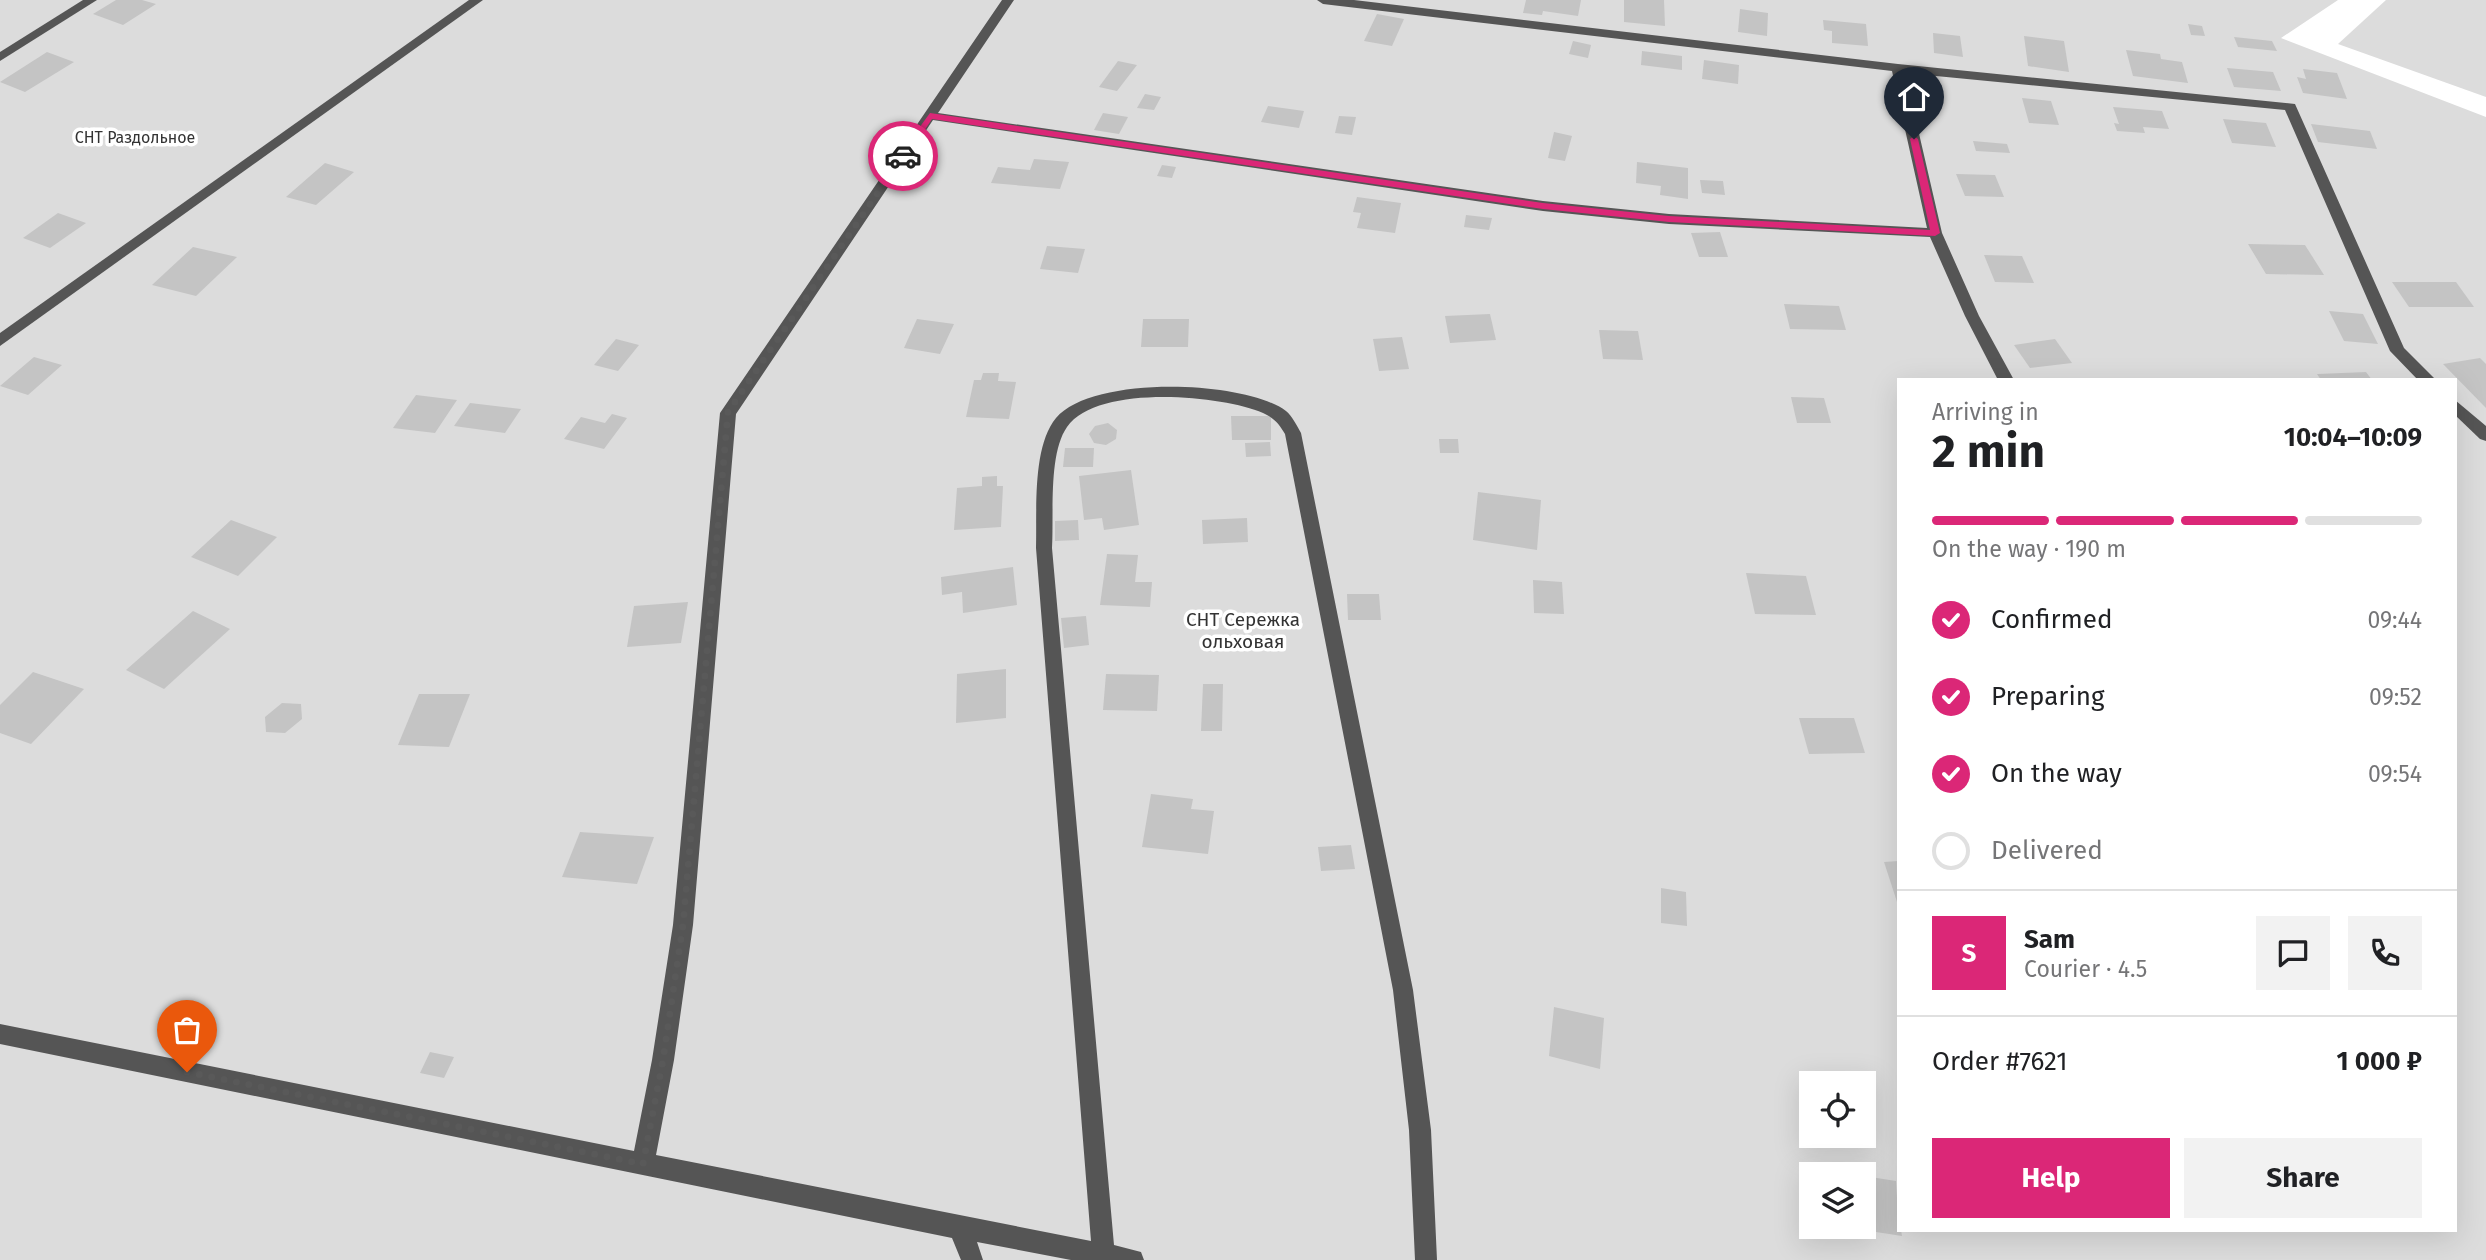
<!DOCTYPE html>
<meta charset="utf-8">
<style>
:root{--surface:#fff;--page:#f2f2f2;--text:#202124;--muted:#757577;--line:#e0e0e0;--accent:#db2777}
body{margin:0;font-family:"Fira Sans",sans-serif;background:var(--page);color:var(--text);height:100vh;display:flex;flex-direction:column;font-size:26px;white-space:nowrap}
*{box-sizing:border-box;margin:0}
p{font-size:23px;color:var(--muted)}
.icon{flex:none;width:38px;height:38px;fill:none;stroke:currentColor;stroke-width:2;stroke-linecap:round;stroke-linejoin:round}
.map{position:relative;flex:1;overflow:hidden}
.panel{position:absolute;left:1897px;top:378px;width:560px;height:854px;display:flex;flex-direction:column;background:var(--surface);border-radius:0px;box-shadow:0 7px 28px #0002}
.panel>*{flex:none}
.buttons{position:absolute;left:1799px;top:1071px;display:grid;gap:14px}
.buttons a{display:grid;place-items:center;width:77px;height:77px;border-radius:0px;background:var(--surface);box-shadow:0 7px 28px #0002;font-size:35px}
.pin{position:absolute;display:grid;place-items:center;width:60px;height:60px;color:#fff;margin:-72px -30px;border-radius:50% 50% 50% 0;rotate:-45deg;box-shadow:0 0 7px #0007}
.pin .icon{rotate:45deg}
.courier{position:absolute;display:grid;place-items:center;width:70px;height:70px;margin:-35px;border:5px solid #db2777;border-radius:50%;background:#fff;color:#222;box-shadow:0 2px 9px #0007}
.summary em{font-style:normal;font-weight:700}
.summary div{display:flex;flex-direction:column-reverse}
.summary{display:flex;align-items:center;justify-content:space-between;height:119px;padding:0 35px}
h1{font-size:46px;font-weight:700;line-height:52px}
.bar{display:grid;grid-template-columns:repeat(4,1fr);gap:10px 7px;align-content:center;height:84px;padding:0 35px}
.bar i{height:9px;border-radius:5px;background:var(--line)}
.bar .active{background:var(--accent)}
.bar p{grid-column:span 4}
.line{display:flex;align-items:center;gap:18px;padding:0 35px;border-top:2px solid var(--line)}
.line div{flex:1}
.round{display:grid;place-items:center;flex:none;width:74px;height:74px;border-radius:0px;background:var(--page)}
ol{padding:0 35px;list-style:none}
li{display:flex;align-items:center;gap:21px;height:77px}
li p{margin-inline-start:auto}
li .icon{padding:7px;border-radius:50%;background:var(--accent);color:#fff;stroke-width:4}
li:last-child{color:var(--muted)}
li i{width:38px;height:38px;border:4px solid var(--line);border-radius:50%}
.primary-button{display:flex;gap:14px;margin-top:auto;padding:14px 35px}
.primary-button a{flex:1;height:80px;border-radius:0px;background:var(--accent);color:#fff;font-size:28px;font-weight:700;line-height:80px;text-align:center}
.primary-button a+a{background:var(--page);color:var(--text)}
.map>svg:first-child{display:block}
</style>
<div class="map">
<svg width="2486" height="1260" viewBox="0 0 2486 1260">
<rect width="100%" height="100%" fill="#fff"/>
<g fill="#dcdcdc" fill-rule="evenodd">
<path d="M0,0H2338L2281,38L2486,117V1260H0ZM1899,380H2455V1230H1899ZM1811,1083H1864V1136H1811ZM1811,1174H1864V1227H1811Z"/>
<path d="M2386,0H2486V97L2338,44Z"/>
</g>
<g fill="#c4c4c4">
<path d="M116,0H142L156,4L123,25L93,14Z"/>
<path d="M1526,0H1581L1578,16L1543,11L1542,15L1523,13Z"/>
<path d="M1624,0H1664L1665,26L1624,22Z"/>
<path d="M1740,9L1768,13L1767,36L1738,32Z"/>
<path d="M1377,14L1404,19L1392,46L1364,41Z"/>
<path d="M1823,20L1866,24L1868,46L1832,43V31L1824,30Z"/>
<path d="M2188,24L2202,26L2205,36L2191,35Z"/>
<path d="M1933,33L1960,36L1963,57L1934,53Z"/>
<path d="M2024,36L2064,41L2069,72L2028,66Z"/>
<path d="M2234,37L2272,41L2277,51L2238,47Z"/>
<path d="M1573,41L1591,45L1588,58L1569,54Z"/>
<path d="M2126,50L2160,54L2161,59L2182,62L2188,83L2133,76Z"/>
<path d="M1642,51L1682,56V70L1641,65Z"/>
<path d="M47,52L74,62L25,92L0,82Z"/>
<path d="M1704,60L1739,65L1738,84L1702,79Z"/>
<path d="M1118,61L1137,65L1117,91L1099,87Z"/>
<path d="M2227,68L2273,72L2281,91L2234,87Z"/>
<path d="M2303,69L2337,73L2347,99L2303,93L2297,77L2306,79Z"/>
<path d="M1145,94L1161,97L1154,110L1137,108Z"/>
<path d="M2022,98L2051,101L2059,125L2029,123Z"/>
<path d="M1268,106L1304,111L1299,128L1261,122Z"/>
<path d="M2113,107L2162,111L2169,129L2143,127L2145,133L2117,131L2114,123L2119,124Z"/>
<path d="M1103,113L1128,117L1119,134L1094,130Z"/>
<path d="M1339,116L1356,117L1352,135L1335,133Z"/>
<path d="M2223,119L2266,123L2276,147L2232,143Z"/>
<path d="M2311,124L2370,131L2377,149L2318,142Z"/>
<path d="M1554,132L1572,136L1565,161L1548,158Z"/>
<path d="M1973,141L2007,144L2010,153L1976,151Z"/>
<path d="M1034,159L1069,162L1060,189L991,183L998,167L1030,170Z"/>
<path d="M1637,162L1688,168V199L1660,195L1661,186L1636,183Z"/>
<path d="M325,163L354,172L316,205L286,197Z"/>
<path d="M1162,165L1176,167L1172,178L1157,176Z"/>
<path d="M1956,174L1995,175L2004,197L1965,196Z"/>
<path d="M1700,180L1723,181L1725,195L1702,193Z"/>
<path d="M1357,197L1401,203L1395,233L1357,228L1361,213L1353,212Z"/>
<path d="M58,213L86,223L50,248L23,238Z"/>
<path d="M1466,215L1492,218L1489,230L1464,227Z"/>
<path d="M1720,232L1728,257H1699L1691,233Z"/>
<path d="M2248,244L2305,245L2324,275L2266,274Z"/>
<path d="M1047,246L1085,249L1078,273L1040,269Z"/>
<path d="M193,247L237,257L196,296L152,285Z"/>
<path d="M1984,255L2022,256L2034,283L1995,282Z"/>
<path d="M2392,282H2456L2474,307H2409Z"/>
<path d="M1784,304L1839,306L1846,330L1790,329Z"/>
<path d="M2329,311L2363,314L2378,344L2344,341Z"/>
<path d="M1490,314L1496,340L1450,343L1445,316Z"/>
<path d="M917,319L954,324L940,354L904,348Z"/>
<path d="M1143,319H1189L1188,347H1141Z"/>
<path d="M1599,330L1638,331L1643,360L1603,359Z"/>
<path d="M1402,337L1409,369L1379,371L1373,339Z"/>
<path d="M616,339L639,345L618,371L594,365Z"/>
<path d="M2055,339L2072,363L2030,368L2014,345Z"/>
<path d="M34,357L62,365L28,395L0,386Z"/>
<path d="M2480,358L2486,364V408L2443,364Z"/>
<path d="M2366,372L2372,380H2321L2317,374Z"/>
<path d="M983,373H999L998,381L1016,382L1009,419L966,417L974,380H981Z"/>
<path d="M416,395L457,400L435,433L393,428Z"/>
<path d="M1791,397L1824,398L1831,423H1797Z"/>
<path d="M470,403L521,409L505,433L454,426Z"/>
<path d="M612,414L627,418L604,449L564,439L581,417L605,423Z"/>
<path d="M1231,416H1271V440H1232Z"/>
<path d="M1108,423L1117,430L1116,439L1106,445L1094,443L1089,434L1095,426Z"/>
<path d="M1439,439H1458L1459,453H1440Z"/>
<path d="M1270,442L1271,456L1246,457L1245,443Z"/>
<path d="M1065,448H1094L1093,467H1063Z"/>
<path d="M1131,470L1139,525L1104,530L1102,518L1084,520L1079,476Z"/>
<path d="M997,476V486H1003L1001,527L954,530L957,488L982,486V477Z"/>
<path d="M1478,492L1541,500L1537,550L1473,540Z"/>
<path d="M1247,518L1248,542L1203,544L1202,520Z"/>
<path d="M231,520L277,537L238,576L191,557Z"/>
<path d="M1078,520L1079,540L1055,541V521Z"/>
<path d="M1107,554L1138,555L1135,582H1152L1150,607L1100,605Z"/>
<path d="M1013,567L1017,605L963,613L962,592L942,595L941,577Z"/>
<path d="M1746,573L1806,576L1816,615L1755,614Z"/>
<path d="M1533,580L1562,582L1564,614L1534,613Z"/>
<path d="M1347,594H1379L1381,620H1348Z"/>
<path d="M688,602L681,643L627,647L634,606Z"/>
<path d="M193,611L230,629L164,689L126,670Z"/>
<path d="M1086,616L1089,645L1064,648L1061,618Z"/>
<path d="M1006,669V718L956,723L957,674Z"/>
<path d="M33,672L84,689L31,744L0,733V705Z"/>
<path d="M1106,674L1159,675L1157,711L1103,710Z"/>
<path d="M1203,684H1223L1222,731H1201Z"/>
<path d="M419,694H470L449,747L398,745Z"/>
<path d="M282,703L301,704L302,719L285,733L266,732L265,717Z"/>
<path d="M1799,718H1854L1865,753L1809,754Z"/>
<path d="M1151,794L1193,799L1191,809L1214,811L1208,854L1142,847Z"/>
<path d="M580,832L654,837L637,884L562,877Z"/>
<path d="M1351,845L1355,869L1321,871L1318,847Z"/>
<path d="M1899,861V905H1898L1884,862Z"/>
<path d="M1661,888L1686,892L1687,926L1661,923Z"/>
<path d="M1554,1007L1604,1018L1600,1069L1549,1056Z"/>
<path d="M430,1052L454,1057L444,1078L420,1073Z"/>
<path d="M1864,1176L1896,1181L1899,1230H1901L1902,1236L1850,1228L1864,1227Z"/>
</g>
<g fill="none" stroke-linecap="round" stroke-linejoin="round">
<g fill="#555" fill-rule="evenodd">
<path d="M83,0H97L0,61V52Z"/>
<path d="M469,0H483L0,346V333Z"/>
<path d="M1002,0H1014L938,113L1543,201L1669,214L1927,228L1892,71L1323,4L1317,0H1354L1898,64L2295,104L2404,348L2436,380H2418L2390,351L2285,110L1905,73L1942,233L1979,316L2014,380H1998L1965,316L1930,237L1669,224L1543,211L933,120L736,414L693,925L674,1060L656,1155L1091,1241L1036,548C1037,511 1032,447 1056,418C1092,375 1244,380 1286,411C1292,416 1297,426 1301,433L1413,990L1431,1130L1437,1260H1415L1409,1130L1393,990L1285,434C1279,424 1274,418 1263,413C1221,395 1097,384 1067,427C1048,454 1054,515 1052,548L1114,1245L1141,1252L1144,1260H1071L977,1242L983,1260H961L952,1238L0,1044V1024L634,1151L652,1060L673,925L720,413Z"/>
<path d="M2455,400L2486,426V441L2480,439L2455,415Z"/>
</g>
</g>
<path fill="#db2777" d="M930,113L1543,203L1669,216L1930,230L1910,139L1914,136L1918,139L1940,233L1935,236L1669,222L1543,209L932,119L906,158H900V154Z"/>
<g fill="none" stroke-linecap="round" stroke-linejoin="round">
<path stroke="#595959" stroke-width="7" stroke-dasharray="0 12.6" d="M187,1072L643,1164L663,1060L683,925L728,412L903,156"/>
</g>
<g text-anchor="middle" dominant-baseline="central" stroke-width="7" stroke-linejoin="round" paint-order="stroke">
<g font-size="16" fill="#333" stroke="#fff">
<text x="135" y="137">СНТ Раздольное</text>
</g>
<g font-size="19" fill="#333" stroke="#fff">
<text x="1243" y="619">СНТ Сережка<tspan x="1243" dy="22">ольховая</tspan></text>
</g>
</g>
</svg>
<div class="buttons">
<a><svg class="icon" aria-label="locate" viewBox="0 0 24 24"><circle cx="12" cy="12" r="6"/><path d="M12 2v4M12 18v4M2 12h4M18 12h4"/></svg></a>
<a><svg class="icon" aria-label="layers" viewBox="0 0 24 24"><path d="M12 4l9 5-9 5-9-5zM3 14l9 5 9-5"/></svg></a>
</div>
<div class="pin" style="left:187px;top:1072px;background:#ea580c"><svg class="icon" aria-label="bag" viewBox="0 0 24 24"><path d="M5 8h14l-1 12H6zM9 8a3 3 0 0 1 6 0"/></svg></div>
<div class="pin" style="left:1914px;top:139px;background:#1f2937"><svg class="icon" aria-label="home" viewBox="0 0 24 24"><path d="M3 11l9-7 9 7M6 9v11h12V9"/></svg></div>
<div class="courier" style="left:903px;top:156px"><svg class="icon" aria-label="car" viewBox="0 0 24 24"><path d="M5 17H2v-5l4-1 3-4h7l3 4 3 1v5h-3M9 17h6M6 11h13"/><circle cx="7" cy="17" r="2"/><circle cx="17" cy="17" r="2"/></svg></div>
<section class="panel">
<div class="summary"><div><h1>2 min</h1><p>Arriving in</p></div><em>10:04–10:09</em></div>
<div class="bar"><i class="active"></i><i class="active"></i><i class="active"></i><i></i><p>On the way · 190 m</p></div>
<ol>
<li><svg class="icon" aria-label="check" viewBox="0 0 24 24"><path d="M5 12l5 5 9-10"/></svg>Confirmed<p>09:44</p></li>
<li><svg class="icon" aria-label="check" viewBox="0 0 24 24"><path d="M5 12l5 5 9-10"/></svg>Preparing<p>09:52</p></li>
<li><svg class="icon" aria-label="check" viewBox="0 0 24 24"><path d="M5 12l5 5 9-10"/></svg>On the way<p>09:54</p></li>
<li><i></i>Delivered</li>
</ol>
<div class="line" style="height:126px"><b class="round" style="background:var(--accent);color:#fff">S</b><div><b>Sam</b><p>Courier · 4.5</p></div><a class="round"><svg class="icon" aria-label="chat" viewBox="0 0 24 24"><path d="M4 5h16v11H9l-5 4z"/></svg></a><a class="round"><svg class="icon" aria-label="phone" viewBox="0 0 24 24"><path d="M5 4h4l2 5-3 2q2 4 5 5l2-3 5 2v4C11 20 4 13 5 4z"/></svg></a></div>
<div class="line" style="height:91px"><div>Order #7621</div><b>1 000 ₽</b></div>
<div class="primary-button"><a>Help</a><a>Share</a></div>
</section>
</div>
